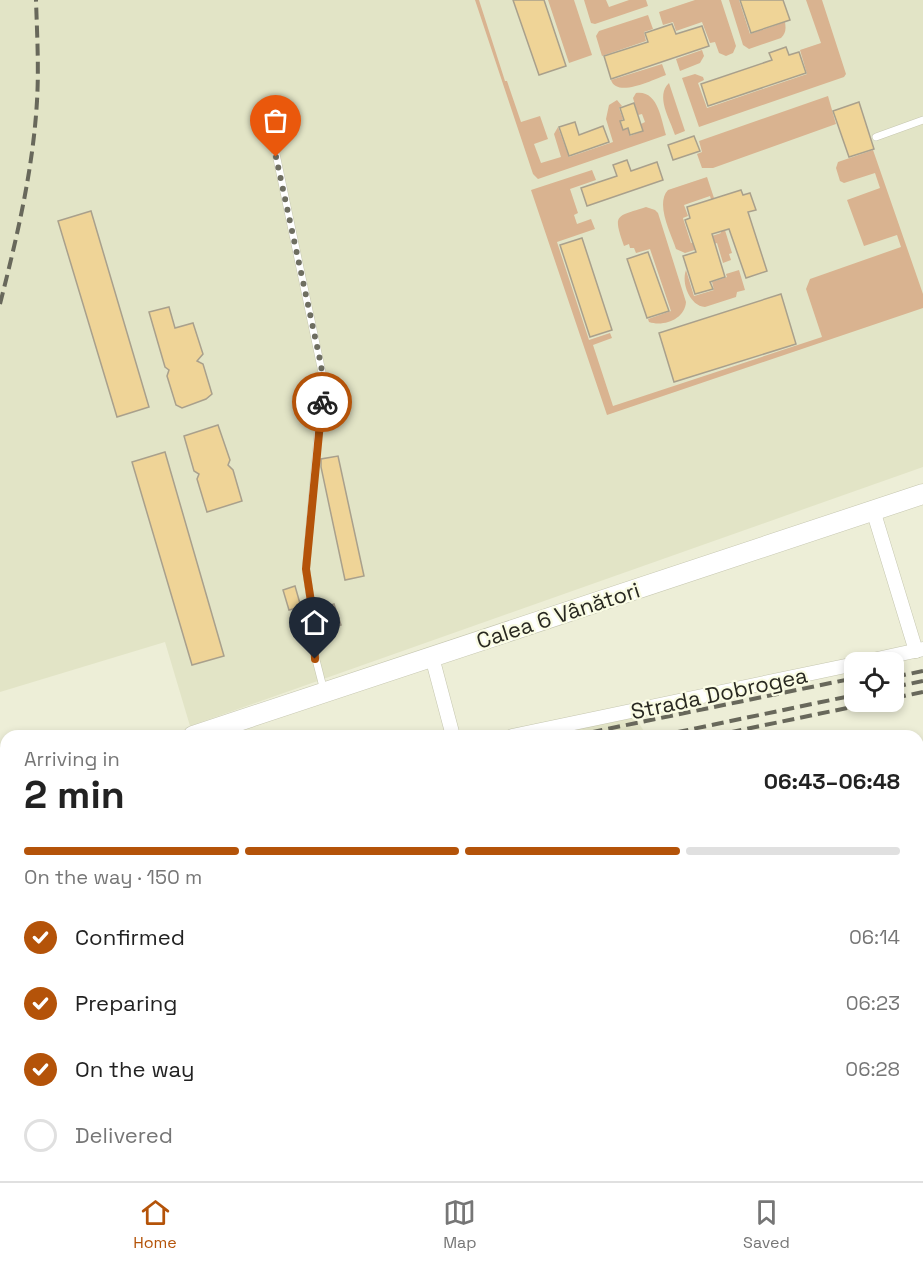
<!DOCTYPE html>
<meta charset="utf-8">
<style>
:root{--surface:#fff;--page:#f2f2f2;--text:#222;--muted:#767676;--line:#e0e0e0;--accent:#b45309}
body{margin:0;font-family:"Space Grotesk",sans-serif;background:var(--page);color:var(--text);height:100vh;display:flex;flex-direction:column;font-size:22px;white-space:nowrap}
*{box-sizing:border-box;margin:0}
p{font-size:20px;color:var(--muted)}
.icon{flex:none;width:33px;height:33px;fill:none;stroke:currentColor;stroke-width:2;stroke-linecap:round;stroke-linejoin:round}
.map{position:relative;flex:1;overflow:hidden}
.drawer{position:absolute;left:0px;top:730px;width:924px;height:452px;display:flex;flex-direction:column;background:var(--surface);border-radius:18px 18px 0 0;box-shadow:0 3px 9px #0003}
.drawer>*{flex:none}
.fabs{position:absolute;left:844px;top:652px;display:grid;gap:12px}
.fabs a{display:grid;place-items:center;width:60px;height:60px;border-radius:12px;background:var(--surface);box-shadow:0 3px 9px #0003;font-size:30px}
.pin{position:absolute;display:grid;place-items:center;width:51px;height:51px;color:#fff;margin:-62px -26px;border-radius:50% 50% 50% 0;rotate:-45deg;box-shadow:0 0 6px #0007}
.pin .icon{rotate:45deg}
.courier{position:absolute;display:grid;place-items:center;width:60px;height:60px;margin:-30px;border:4px solid #b45309;border-radius:50%;background:#fff;color:#222;box-shadow:0 2px 8px #0007}
.overview em{font-style:normal;font-weight:600}
.overview div{display:flex;flex-direction:column-reverse}
.overview{display:flex;align-items:center;justify-content:space-between;height:102px;padding:0 24px}
h1{font-size:39px;font-weight:600;line-height:45px}
.bar{display:grid;grid-template-columns:repeat(4,1fr);gap:9px 6px;align-content:center;height:72px;padding:0 24px}
.bar i{height:8px;border-radius:4px;background:var(--line)}
.bar .current{background:var(--accent)}
.bar p{grid-column:span 4}
ol{padding:0 24px;list-style:none}
li{display:flex;align-items:center;gap:18px;height:66px}
li p{margin-inline-start:auto}
li .icon{padding:6px;border-radius:50%;background:var(--accent);color:#fff;stroke-width:4}
li:last-child{color:var(--muted)}
li i{width:33px;height:33px;border:3px solid var(--line);border-radius:50%}
.tab-bar{display:flex;justify-content:space-around;align-items:center;height:84px;border-top:2px solid var(--line);background:var(--surface);font-size:16px;color:var(--muted)}
.tab-bar a{display:grid;justify-items:center;gap:3px}
.tab-bar .current{color:var(--accent)}
.map>svg:first-child{display:block}
</style>
<div class="map">
<svg width="923" height="1181" viewBox="0 0 923 1181">
<rect width="100%" height="100%" fill="#edeed7"/>
<g fill="#e2e4c6">
<path d="M0,0H923V467L190,726L165,642L0,692Z"/>
<path d="M633,714L647,736H538Z"/>
<path d="M6,861V952L0,955V862Z"/>
</g>
<g fill="#d9b390">
<path d="M475,0H479L505,81H507L521,122L540,116L548,139L534,144L541,163L561,157L554,134L558,127L569,157L613,142L606,119L609,105L617,100L622,106L619,108L623,119L620,121L623,130L628,129L630,136L643,131L641,124L645,122L642,114L638,115L633,98L636,93C658,90 661,119 666,135L538,179L533,174Z"/>
<path d="M548,0H574L592,55L569,63Z"/>
<path d="M584,0H606L609,7L629,0H646L648,6L595,24L591,23Z"/>
<path d="M695,0H721L736,46L733,53L726,56L719,53L715,42L710,43L702,22L676,31L673,22L663,25L659,12Z"/>
<path d="M729,0H739L750,34L785,22C786,29 786,33 781,38L749,49L743,45Z"/>
<path d="M806,0H822L846,74L844,77L699,127L682,78L695,74L703,77L704,80L698,83L707,108L807,74L800,50L821,43Z"/>
<path d="M648,15L653,29L644,32L646,41L602,56L596,36L599,31Z"/>
<path d="M702,50L704,56L700,63L680,71L676,59Z"/>
<path d="M662,64L666,75C652,80 617,98 611,80Z"/>
<path d="M669,83L685,131L675,135C670,119 655,96 669,83Z"/>
<path d="M828,96L836,124L713,168H702L697,154L702,152L699,141Z"/>
<path d="M873,150L923,294V308L607,415L531,190L592,170L596,180L570,189L578,213L574,215L577,224L591,219L595,229L557,242L589,340L610,333L612,338L593,345L613,406L822,337L806,289L810,279L901,247L897,235L864,246L847,200L880,188L875,173L844,183L840,181L836,168L838,162Z"/>
<path d="M707,177L716,204L713,205L710,196L684,205L688,216L683,218L691,243L721,233L715,216L720,214L732,253L729,254L731,260L723,263L717,243L685,253L676,249C671,233 655,204 668,190Z"/>
<path d="M646,207L655,210L658,213L686,302C685,319 664,327 649,322L648,319L671,311L650,249L636,253L634,248H630L629,244L624,246C613,214 615,217 646,207Z"/>
<path d="M686,270L694,296L714,290L712,282L727,277L726,274L739,270L745,290L737,292L736,297L705,307C690,306 681,283 686,270Z"/>
<path d="M729,1176H805V1181H716Z"/>
</g>
<g fill="#efd497" stroke="#a9a08c" stroke-width="1.5">
<path d="M513,0H544L566,66L539,75Z"/>
<path d="M740,0H783L790,20L751,33Z"/>
<path d="M672,24L676,34L702,26L709,46L611,79L604,56L648,42L645,33Z"/>
<path d="M786,47L789,55L799,52L806,73L708,106L701,84L772,60L769,53Z"/>
<path d="M859,102L874,149L849,157L833,111Z"/>
<path d="M634,103L643,131L630,135L628,128L623,130L620,121L624,120L620,108Z"/>
<path d="M575,122L579,135L603,126L609,142L569,156L559,127Z"/>
<path d="M694,136L700,151L673,160L668,145Z"/>
<path d="M627,160L631,171L657,162L663,180L587,206L581,188L617,176L613,165Z"/>
<path d="M741,190L743,195L750,193L756,210L748,212L767,271L746,278L729,229L712,234L725,277L710,282L713,289L695,294L683,256L696,252L685,220L690,218L687,207Z"/>
<path d="M91,211L149,407L117,417L58,221Z"/>
<path d="M582,238L612,330L590,337L560,245Z"/>
<path d="M648,252L669,311L647,318L627,259Z"/>
<path d="M781,294L796,344L674,382L659,333Z"/>
<path d="M169,307L175,328L193,323L203,354L197,361L203,364L212,394L206,399L182,408L176,405L167,376L169,370L165,367L149,312Z"/>
<path d="M218,425L230,460L228,465L233,470L242,501L207,512L197,479L199,474L194,471L184,436Z"/>
<path d="M165,452L224,656L192,665L132,462Z"/>
<path d="M338,456L364,576L345,580L321,467V459Z"/>
<path d="M295,586L301,607L289,610L283,590Z"/>
<path d="M334,604L341,625L324,630L318,609Z"/>
</g>
<g fill="none" stroke-linecap="round" stroke-linejoin="round">
<defs>
<g id="service">
<path d="M272,135L323,377L306,569L313,616L314,652L324,691"/>
<path d="M876,137L923,120"/>
</g>
<g id="minor">
<path d="M873,510L916,651"/>
<path d="M432,657L453,736"/>
<path d="M859,663L923,649"/>
<path d="M512,736L855,664"/>
<path d="M918,833L923,831"/>
<path d="M918,1006L923,1004"/>
<path d="M0,1095L6,1094"/>
<path d="M369,1181L392,1176"/>
</g>
<g id="secondary">
<path d="M193,736L923,494"/>
<path d="M0,801L6,799"/>
</g>
</defs>
<use href="#service" stroke="#c6c7b0" stroke-width="8"/>
<use href="#minor" stroke="#c6c7b0" stroke-width="15"/>
<use href="#secondary" stroke="#c6c7b0" stroke-width="21"/>
<use href="#service" stroke="#fff" stroke-width="7"/>
<use href="#minor" stroke="#fff" stroke-width="14"/>
<use href="#secondary" stroke="#fff" stroke-width="20"/>
<g stroke="#68685b" stroke-width="4" stroke-dasharray="12 6" stroke-linecap="butt">
<path d="M0,304C17,237 33,170 37,101C39,67 37,33 36,0"/>
<path d="M894,677L923,671"/>
<path d="M894,687L923,681"/>
<path d="M894,698L923,692"/>
<path d="M573,736L855,678"/>
<path d="M659,736L855,695"/>
<path d="M712,736L876,702"/>
<path d="M0,874L6,872"/>
<path d="M0,889L6,888"/>
</g>
</g>
<g fill="none" stroke-linecap="round" stroke-linejoin="round">
<path stroke="#6e6e61" stroke-width="6" stroke-dasharray="0 10.8" d="M276,157L320,360L323,377L322,402"/>
<path stroke="#b45309" stroke-width="8" d="M315,659L313,615L306,569L322,402"/>
</g>
<g text-anchor="middle" dominant-baseline="central" stroke-width="4.5" stroke-linejoin="round" paint-order="stroke">
<g font-size="22" fill="#292921" stroke="#fafce4">
<text transform="translate(558 615) rotate(-18)">Calea 6 Vânători</text>
<text transform="translate(719 693) rotate(-12)">Strada Dobrogea</text>
</g>
</g>
</svg>
<div class="fabs">
<a><svg class="icon" aria-label="locate" viewBox="0 0 24 24"><circle cx="12" cy="12" r="6"/><path d="M12 2v4M12 18v4M2 12h4M18 12h4"/></svg></a>
</div>
<div class="pin" style="left:276px;top:157px;background:#ea580c"><svg class="icon" aria-label="bag" viewBox="0 0 24 24"><path d="M5 8h14l-1 12H6zM9 8a3 3 0 0 1 6 0"/></svg></div>
<div class="pin" style="left:315px;top:659px;background:#1f2937"><svg class="icon" aria-label="home" viewBox="0 0 24 24"><path d="M3 11l9-7 9 7M6 9v11h12V9"/></svg></div>
<div class="courier" style="left:322px;top:402px"><svg class="icon" aria-label="bike" viewBox="0 0 24 24"><circle cx="6" cy="16" r="4"/><circle cx="18" cy="16" r="4"/><path d="M6 16l4-8h5l3 8M10 8l3 8H6M13 5h3"/></svg></div>
<section class="drawer">
<div class="overview"><div><h1>2 min</h1><p>Arriving in</p></div><em>06:43–06:48</em></div>
<div class="bar"><i class="current"></i><i class="current"></i><i class="current"></i><i></i><p>On the way · 150 m</p></div>
<ol>
<li><svg class="icon" aria-label="check" viewBox="0 0 24 24"><path d="M5 12l5 5 9-10"/></svg>Confirmed<p>06:14</p></li>
<li><svg class="icon" aria-label="check" viewBox="0 0 24 24"><path d="M5 12l5 5 9-10"/></svg>Preparing<p>06:23</p></li>
<li><svg class="icon" aria-label="check" viewBox="0 0 24 24"><path d="M5 12l5 5 9-10"/></svg>On the way<p>06:28</p></li>
<li><i></i>Delivered</li>
</ol>
</section>
</div>
<nav class="tab-bar">
<a class="current"><svg class="icon" aria-label="home" viewBox="0 0 24 24"><path d="M3 11l9-7 9 7M6 9v11h12V9"/></svg>Home</a>
<a><svg class="icon" aria-label="map" viewBox="0 0 24 24"><path d="M3 6l6-2 6 2 6-2v14l-6 2-6-2-6 2zM9 4v14M15 6v14"/></svg>Map</a>
<a><svg class="icon" aria-label="saved" viewBox="0 0 24 24"><path d="M7 4h10v16l-5-4-5 4z"/></svg>Saved</a>
</nav>
